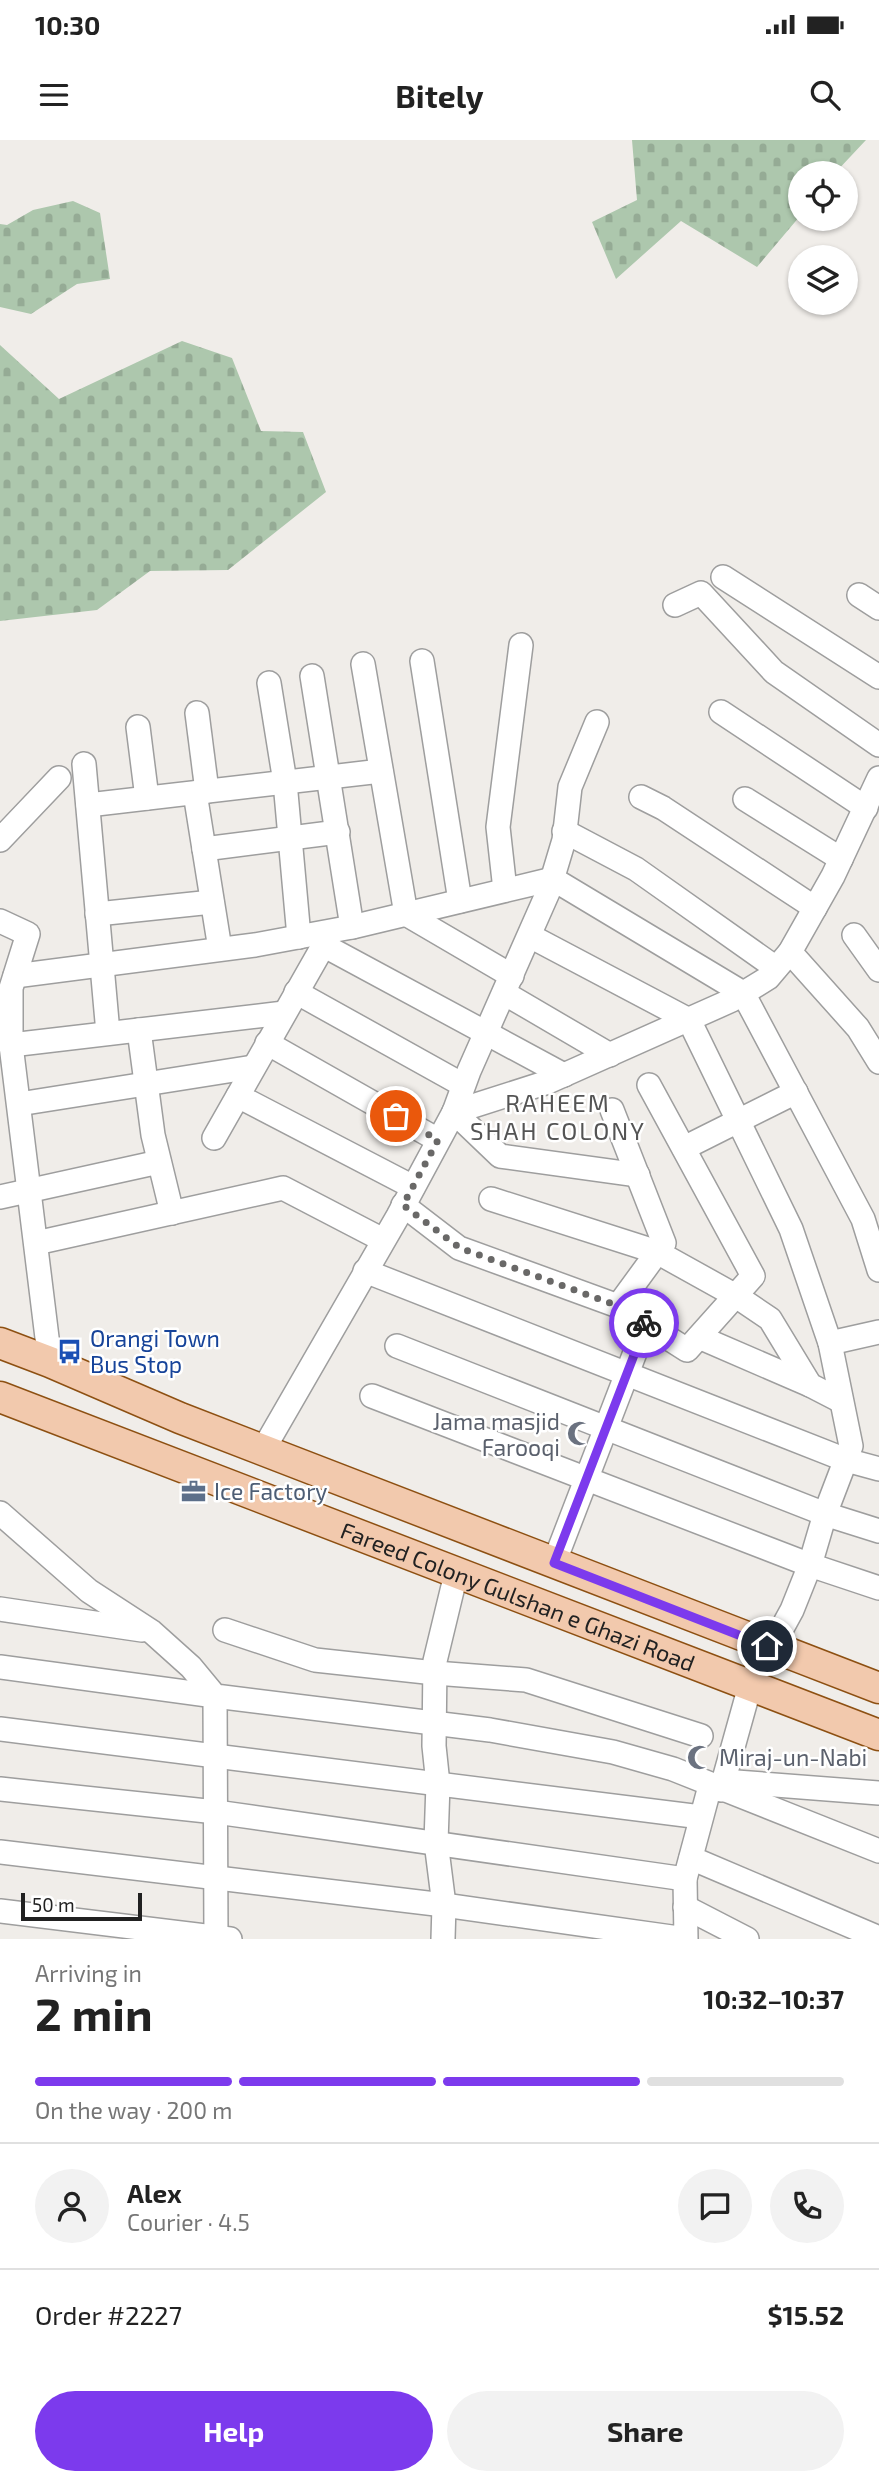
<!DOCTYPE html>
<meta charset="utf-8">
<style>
:root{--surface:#fff;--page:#f2f2f2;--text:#222;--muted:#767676;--line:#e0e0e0;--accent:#7c3aed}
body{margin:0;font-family:"Exo 2",sans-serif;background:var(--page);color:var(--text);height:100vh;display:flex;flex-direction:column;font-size:26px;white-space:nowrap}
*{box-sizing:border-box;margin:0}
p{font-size:23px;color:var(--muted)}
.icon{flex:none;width:38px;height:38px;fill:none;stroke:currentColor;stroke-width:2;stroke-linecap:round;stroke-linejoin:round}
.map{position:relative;height:1799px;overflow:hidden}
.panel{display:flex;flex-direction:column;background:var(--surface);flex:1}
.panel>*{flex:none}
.buttons{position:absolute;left:788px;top:21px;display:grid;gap:14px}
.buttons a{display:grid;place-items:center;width:70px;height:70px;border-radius:50%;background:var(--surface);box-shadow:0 2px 5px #0004;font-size:35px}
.scale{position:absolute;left:21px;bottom:18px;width:121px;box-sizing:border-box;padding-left:7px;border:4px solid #212121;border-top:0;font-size:19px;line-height:24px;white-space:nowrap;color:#212121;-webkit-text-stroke:5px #fff;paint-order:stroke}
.pin{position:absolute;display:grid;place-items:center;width:60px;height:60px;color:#fff;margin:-30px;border:4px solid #fff;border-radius:50%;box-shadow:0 2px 7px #0007}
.courier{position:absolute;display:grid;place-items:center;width:70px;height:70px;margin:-35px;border:5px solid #7c3aed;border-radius:50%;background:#fff;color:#222;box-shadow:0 2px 9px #0007}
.headline em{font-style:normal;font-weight:700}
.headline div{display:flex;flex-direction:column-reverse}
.headline{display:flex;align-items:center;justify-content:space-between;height:119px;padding:0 35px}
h1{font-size:46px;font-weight:700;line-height:52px}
.bar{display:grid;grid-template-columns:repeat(4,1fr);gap:10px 7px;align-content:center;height:84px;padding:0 35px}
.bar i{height:9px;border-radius:5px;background:var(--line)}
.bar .selected{background:var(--accent)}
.bar p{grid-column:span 4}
.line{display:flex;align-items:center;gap:18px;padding:0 35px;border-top:2px solid var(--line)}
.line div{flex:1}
.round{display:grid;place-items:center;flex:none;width:74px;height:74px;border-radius:37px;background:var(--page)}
.button{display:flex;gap:14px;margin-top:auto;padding:14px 35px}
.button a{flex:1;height:80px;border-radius:42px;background:var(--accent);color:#fff;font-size:28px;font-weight:700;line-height:80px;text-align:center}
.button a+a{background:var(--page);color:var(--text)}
.status{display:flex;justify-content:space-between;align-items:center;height:49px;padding:0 35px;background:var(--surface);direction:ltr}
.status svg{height:19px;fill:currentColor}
header{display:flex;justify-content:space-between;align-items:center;height:91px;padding:0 35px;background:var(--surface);font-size:32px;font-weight:700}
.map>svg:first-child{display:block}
</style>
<div class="status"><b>10:30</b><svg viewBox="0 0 49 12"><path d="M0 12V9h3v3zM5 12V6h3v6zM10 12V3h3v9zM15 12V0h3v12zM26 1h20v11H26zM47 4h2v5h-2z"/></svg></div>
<header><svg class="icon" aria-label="menu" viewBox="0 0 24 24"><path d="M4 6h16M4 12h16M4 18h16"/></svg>Bitely<svg class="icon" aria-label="search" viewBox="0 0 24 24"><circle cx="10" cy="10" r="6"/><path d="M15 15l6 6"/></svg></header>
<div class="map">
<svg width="879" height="1799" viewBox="0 0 879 1799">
<defs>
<pattern id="cemetery-stones" width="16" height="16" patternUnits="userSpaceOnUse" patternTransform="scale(1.75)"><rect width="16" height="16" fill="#adc7ad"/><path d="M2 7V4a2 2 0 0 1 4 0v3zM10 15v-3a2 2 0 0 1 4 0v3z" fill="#95ab95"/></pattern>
</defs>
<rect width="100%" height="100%" fill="#f0ede9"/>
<g fill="url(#cemetery-stones)">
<path d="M632,0H866L835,33H800V76L757,127L681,81L616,139L592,82L637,60Z"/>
<path d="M73,61L100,73L110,139L77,144L31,174L0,167V84L7,85L33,70Z"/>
<path d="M182,201L232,218L261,291L303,292L326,352L228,430L150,431L97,470L0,481V205L59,259Z"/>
</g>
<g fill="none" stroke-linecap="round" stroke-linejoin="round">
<defs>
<g id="minor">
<path d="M723,437L879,537"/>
<path d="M859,455L879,468"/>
<path d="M675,465L701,453L774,532L879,605"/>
<path d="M422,521L460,761"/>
<path d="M363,524L406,774L512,836"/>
<path d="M312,536L352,787"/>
<path d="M269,543L285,642L299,797"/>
<path d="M721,572L866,668"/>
<path d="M197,573L207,651"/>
<path d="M138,587L147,658"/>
<path d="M84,624L108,893"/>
<path d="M195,653L220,809"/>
<path d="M641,657L663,668L815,768"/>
<path d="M745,659L841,719"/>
<path d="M88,665L381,631"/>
<path d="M564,691L636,729L776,828"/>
<path d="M0,700L59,638"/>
<path d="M204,709L338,692"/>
<path d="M505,750L498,687L521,505"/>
<path d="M97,774L212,762"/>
<path d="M0,781L28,794L11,848V905L50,1222"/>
<path d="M854,795L879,830"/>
<path d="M530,796L689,880L791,1089L830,1203L851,1306L825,1374L810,1425L792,1470L780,1492L767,1506L750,1546L721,1650"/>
<path d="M323,805L564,935"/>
<path d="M790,812L858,888L879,922"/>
<path d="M15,836L255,805L352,787L553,739L743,853L863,1079L879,1130"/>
<path d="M296,852L463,945"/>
<path d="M504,853L610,915"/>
<path d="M139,890L153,995L172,1073"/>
<path d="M0,896L11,905L284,873"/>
<path d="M267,903L438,1000"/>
<path d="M238,956L413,1047"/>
<path d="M19,964L253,927"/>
<path d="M612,970L664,1103L618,1166"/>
<path d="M454,972L548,942L732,860L768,838L790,812L833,736L879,638"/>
<path d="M454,972L500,1016L638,1035"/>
<path d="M214,998L330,794"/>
<path d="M684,1008L796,952"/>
<path d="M0,1057L159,1022"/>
<path d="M491,1059L657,1112L736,1156L770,1179L810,1245L841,1261"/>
<path d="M403,1065L459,1108L618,1166L687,1210L753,1136L649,945"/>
<path d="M36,1103L283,1048L383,1100"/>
<path d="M365,1131L846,1320L879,1329"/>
<path d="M699,1197L810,1245"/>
<path d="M830,1203L879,1192"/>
<path d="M397,1206L825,1374L879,1391"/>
<path d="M372,1256L810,1425L879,1448"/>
<path d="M263,1310L398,1076L454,972L469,931L549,750L564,700L570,647L597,582"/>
<path d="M0,1373L89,1451L152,1492L191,1527L215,1556L490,1590L613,1612L673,1629L879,1711"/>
<path d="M554,1423L646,1184"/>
<path d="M0,1469L142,1490"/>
<path d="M225,1490L315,1520L435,1533L526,1540L701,1596"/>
<path d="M0,1527L215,1556L216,1799"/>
<path d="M0,1589L701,1677"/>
<path d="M723,1641L879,1653"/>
<path d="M0,1649L216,1672L685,1739"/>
<path d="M0,1712L444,1765L686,1799L685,1739L710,1646"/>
<path d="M691,1718L879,1798"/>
<path d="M685,1767L747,1799"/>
<path d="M0,1771L230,1799"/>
<path d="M443,1799L444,1765L436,1702L438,1644L434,1606L435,1521L456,1434"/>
</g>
<g id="major">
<path d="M0,1203L50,1222L180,1278L879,1548"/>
<path id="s1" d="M0,1257L879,1595"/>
</g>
</defs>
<use href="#minor" stroke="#9e9e9e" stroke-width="26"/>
<use href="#major" stroke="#8d5012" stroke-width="33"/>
<use href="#minor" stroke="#fff" stroke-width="23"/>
<use href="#major" stroke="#f2c9ad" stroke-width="30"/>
</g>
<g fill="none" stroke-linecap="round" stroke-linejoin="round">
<path stroke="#696867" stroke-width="7" stroke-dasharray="0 12.6" d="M396,976L438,1000L403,1065L460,1108L618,1166L644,1183"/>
<path stroke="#7c3aed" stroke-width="9" d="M644,1183L646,1184L554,1423L767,1506"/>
</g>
<defs>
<symbol id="bus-bare" viewBox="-9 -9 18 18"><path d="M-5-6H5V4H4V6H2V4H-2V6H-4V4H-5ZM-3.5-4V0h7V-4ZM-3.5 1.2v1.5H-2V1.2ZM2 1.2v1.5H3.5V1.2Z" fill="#1a4fb4" stroke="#fff" stroke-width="2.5" paint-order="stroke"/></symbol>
<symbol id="mosque-bare" viewBox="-9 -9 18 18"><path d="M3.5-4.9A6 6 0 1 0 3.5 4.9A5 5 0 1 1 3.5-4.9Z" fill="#6b7280" stroke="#fff" stroke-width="2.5" paint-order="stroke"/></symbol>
<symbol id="office-bare" viewBox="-9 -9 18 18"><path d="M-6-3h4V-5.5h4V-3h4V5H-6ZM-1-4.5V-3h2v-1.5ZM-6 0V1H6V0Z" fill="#5c6f8a" stroke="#fff" stroke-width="2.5" paint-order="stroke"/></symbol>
</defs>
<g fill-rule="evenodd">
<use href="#bus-bare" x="52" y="1194" width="35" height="35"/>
<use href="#mosque-bare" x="562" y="1276" width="35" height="35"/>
<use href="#office-bare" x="176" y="1334" width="35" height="35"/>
<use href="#mosque-bare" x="682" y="1600" width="35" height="35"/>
</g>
<g text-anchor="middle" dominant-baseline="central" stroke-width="5" stroke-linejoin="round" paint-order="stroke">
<g font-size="23" fill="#164399" stroke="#fff" text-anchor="start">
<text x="90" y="1198">Orangi Town<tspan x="90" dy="26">Bus Stop</tspan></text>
</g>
<g font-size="23" fill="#5b616d" stroke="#fff" text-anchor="end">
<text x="560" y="1281">Jama masjid<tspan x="560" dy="26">Farooqi</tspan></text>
<text x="719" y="1617" text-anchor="start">Miraj-un-Nabi</text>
</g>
<g font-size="23" fill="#4e5e75" stroke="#fff" text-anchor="start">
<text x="214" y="1351">Ice Factory</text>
</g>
<g font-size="23" fill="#212121" stroke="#fff">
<text stroke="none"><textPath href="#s1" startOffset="555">Fareed Colony Gulshan e Ghazi Road</textPath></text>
</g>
<g font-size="24" letter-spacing="2" fill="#545454" stroke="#fff">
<text x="558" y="962">RAHEEM<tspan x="558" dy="28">SHAH COLONY</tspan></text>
</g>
</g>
</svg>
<div class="buttons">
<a><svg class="icon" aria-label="locate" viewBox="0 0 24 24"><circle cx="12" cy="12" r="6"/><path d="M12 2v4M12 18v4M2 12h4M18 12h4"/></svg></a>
<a><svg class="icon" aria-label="layers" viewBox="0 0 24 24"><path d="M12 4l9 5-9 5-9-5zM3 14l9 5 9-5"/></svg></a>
</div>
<div class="scale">50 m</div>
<div class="pin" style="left:396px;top:976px;background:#ea580c"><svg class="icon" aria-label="bag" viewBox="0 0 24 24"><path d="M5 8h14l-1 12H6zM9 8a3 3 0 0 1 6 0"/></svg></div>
<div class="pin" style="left:767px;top:1506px;background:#1f2937"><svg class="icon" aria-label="home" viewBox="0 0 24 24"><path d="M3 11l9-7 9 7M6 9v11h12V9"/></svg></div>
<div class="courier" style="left:644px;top:1183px"><svg class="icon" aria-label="bike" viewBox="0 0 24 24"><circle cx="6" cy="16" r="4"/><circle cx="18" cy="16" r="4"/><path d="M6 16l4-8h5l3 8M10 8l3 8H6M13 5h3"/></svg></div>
</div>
<section class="panel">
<div class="headline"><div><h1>2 min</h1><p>Arriving in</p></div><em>10:32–10:37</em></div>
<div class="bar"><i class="selected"></i><i class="selected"></i><i class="selected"></i><i></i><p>On the way · 200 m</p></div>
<div class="line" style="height:126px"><a class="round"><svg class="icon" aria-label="person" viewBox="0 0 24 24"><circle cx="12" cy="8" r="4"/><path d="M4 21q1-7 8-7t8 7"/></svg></a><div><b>Alex</b><p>Courier · 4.5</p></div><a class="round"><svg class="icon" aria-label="chat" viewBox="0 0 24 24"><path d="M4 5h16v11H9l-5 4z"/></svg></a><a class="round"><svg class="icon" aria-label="phone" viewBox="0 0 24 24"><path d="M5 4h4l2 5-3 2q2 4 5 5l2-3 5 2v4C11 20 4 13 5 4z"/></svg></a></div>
<div class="line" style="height:91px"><div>Order #2227</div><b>$15.52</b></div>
<div class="button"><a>Help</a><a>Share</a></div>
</section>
